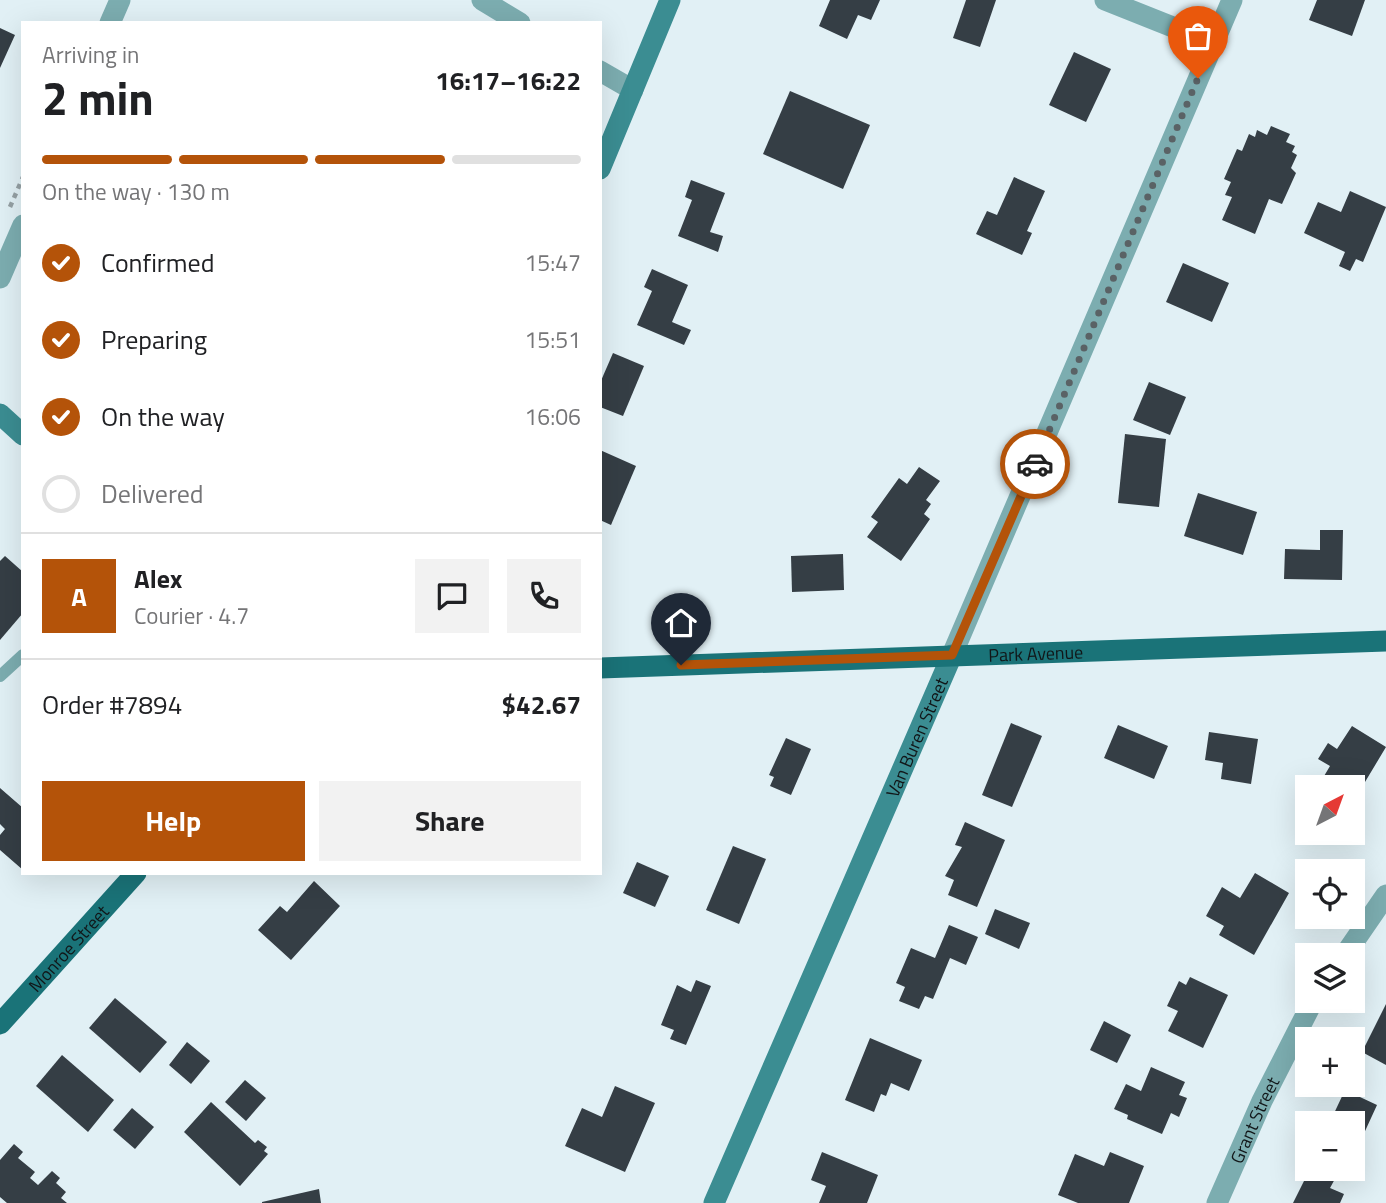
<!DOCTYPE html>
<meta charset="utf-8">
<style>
:root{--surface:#fff;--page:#f2f2f2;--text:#202124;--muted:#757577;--line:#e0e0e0;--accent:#b45309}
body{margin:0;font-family:"Titillium Web",sans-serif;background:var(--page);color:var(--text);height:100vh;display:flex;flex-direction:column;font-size:26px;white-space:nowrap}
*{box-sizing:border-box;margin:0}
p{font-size:23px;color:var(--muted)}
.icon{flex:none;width:38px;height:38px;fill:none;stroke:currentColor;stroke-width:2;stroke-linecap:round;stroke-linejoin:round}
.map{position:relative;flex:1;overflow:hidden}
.sheet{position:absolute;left:21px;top:21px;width:581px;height:854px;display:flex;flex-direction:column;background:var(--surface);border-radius:0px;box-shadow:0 7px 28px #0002}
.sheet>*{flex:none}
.needle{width:46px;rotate:41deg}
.fabs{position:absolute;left:1295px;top:775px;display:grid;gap:14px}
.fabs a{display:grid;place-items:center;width:70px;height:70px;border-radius:0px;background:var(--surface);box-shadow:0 7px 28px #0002;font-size:35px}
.pin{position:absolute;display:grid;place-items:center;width:60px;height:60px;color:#fff;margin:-72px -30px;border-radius:50% 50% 50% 0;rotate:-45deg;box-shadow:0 0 7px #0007}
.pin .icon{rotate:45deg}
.courier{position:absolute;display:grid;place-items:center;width:70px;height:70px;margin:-35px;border:5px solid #b45309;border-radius:50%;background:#fff;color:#222;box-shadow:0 2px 9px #0007}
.overview em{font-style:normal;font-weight:700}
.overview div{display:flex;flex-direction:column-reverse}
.overview{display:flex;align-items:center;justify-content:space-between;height:119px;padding:0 21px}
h1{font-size:46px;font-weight:700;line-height:52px}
.bar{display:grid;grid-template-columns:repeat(4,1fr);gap:10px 7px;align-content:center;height:84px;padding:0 21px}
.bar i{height:9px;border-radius:5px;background:var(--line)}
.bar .active{background:var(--accent)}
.bar p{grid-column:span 4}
.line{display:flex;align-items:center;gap:18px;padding:0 21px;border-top:2px solid var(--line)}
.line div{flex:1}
.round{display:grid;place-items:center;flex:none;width:74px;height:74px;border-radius:0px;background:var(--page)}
ol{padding:0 21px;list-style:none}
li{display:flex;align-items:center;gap:21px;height:77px}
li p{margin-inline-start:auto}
li .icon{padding:7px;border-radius:50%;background:var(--accent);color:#fff;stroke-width:4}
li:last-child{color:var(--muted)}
li i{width:38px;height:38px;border:4px solid var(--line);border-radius:50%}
.action{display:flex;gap:14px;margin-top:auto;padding:14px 21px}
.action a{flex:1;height:80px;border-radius:0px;background:var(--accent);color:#fff;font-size:28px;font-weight:700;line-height:80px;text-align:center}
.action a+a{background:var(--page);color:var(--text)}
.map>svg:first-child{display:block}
</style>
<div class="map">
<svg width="1386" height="1203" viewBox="0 0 1386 1203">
<rect width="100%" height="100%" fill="#e1f0f5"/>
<g fill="#353e45">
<path d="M830,0H880L871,20L858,15L847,39L819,26Z"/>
<path d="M966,0H996L980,47L953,38Z"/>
<path d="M1317,0H1365L1352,36L1309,20Z"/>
<path d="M0,28L15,35L0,68Z"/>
<path d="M1074,52L1111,69L1086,122L1049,105Z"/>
<path d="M790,91L870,125L843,189L763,154Z"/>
<path d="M1271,126L1290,134L1286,142L1295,146L1292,152L1297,155L1291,168L1296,173L1282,204L1269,199L1255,234L1222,220L1232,197L1225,195L1231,182L1224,179L1237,149L1242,151L1249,134L1255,137L1257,130L1267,135Z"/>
<path d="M1014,177L1045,191L1027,231L1032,233L1022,255L976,234L987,211L997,215Z"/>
<path d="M691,180L725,193L710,232L723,236L718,252L678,236L692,200L685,197Z"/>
<path d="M1350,191L1386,207L1363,262L1356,259L1350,271L1339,266L1345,252L1304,233L1318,202L1341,212Z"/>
<path d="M1183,263L1229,283L1212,322L1166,302Z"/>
<path d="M652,269L688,285L672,322L691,330L684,345L637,325L652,291L644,287Z"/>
<path d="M613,353L644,366L623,416L600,407V383Z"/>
<path d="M1149,382L1186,397L1170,435L1133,420Z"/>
<path d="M1125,434L1166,439L1159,507L1118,503Z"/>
<path d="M600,450L636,466L611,525L600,520Z"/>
<path d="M919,467L940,481L926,500L931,504L924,514L930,519L901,561L867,537L878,522L871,517L899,478L907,484Z"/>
<path d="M1198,493L1257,512L1243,555L1184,536Z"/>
<path d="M1320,530H1343L1342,580L1284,579L1285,549L1320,550Z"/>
<path d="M843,554L844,590L792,592L791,556Z"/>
<path d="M5,556L23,572V613L0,640V561Z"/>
<path d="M1011,723L1042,736L1012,807L982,795Z"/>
<path d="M1118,725L1168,746L1154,779L1104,758Z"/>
<path d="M1352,726L1386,747L1353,802V788H1317L1330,766L1318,759L1328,743L1337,749Z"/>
<path d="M1209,732L1258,739L1251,784L1221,779L1223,763L1205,760Z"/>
<path d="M786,738L811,749L791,795L770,786L774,777L769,775Z"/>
<path d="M0,788L23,808V870L0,850V835L5,829L0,824Z"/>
<path d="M965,822L1005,840L977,907L948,895L954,880L945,876L962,847L955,845Z"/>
<path d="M733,846L766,859L739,924L706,910Z"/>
<path d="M637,862L669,876L655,907L623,893Z"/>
<path d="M1255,873L1289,893L1254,955L1219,935L1224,926L1206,916L1222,887L1240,898Z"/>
<path d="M314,881L340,906L291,960L258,930L280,906L287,912Z"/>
<path d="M995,909L1030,923L1019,949L985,934Z"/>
<path d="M949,925L978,937L966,965L950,958L933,999L925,996L919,1009L899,1001L905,987L896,983L911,948L935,958Z"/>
<path d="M1190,977L1228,995L1203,1048L1168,1031L1178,1011L1167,1006L1179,981L1186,985Z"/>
<path d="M696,980L711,986L686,1045L670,1039L674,1030L661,1025L677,985L691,992Z"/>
<path d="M115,998L167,1042L140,1073L89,1028Z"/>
<path d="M1386,1004V1065L1362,1052Z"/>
<path d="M1104,1021L1131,1035L1117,1063L1090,1050Z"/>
<path d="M870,1038L922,1060L909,1091L891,1083L886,1096L881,1094L874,1112L845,1100Z"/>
<path d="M187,1042L210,1061L191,1084L169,1065Z"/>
<path d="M62,1055L114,1100L88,1132L36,1086Z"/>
<path d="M1151,1067L1185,1082L1179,1095L1187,1098L1179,1117L1171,1113L1162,1134L1127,1119L1128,1115L1114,1109L1126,1084L1141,1091Z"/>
<path d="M245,1080L266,1098L246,1121L225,1102Z"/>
<path d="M615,1086L655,1103L625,1172L565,1146L582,1108L602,1117Z"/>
<path d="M1345,1090L1377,1105L1355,1153L1353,1124H1329Z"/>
<path d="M211,1102L255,1143L258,1140L267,1147L264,1151L268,1154L240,1186L184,1132Z"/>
<path d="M132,1108L154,1127L135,1149L113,1130Z"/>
<path d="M14,1144L23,1152L18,1158L35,1172L30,1178L38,1185L52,1171L60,1178L56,1183L66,1192L61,1198L67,1203H7L0,1197V1160Z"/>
<path d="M822,1152L878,1175L867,1203H819L826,1186L811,1180Z"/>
<path d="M1110,1152L1144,1166L1129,1203H1078L1058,1195L1075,1154L1104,1166Z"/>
<path d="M1310,1169H1320L1336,1177L1330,1188L1344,1194L1340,1203H1293Z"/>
<path d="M319,1189L321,1203H262V1202Z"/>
</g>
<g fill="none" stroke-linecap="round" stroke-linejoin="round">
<path stroke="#95a0a4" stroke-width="4.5" stroke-dasharray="5 5" stroke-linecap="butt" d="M10,207L23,177"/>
<path stroke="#7cadb0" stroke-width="12" d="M0,676L23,655"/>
<g stroke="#7cadb0" stroke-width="21">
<path d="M482,0L520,23"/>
<path d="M1105,0L1213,43"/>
<path d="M110,23L120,0"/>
<path d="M600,71L633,90"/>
<path d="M0,278L23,225"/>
<path d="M952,655L1232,0"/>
<path d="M1344,956L1386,895"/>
<path id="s1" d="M1217,1203L1262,1101L1313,1001"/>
</g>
<g stroke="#3b8d92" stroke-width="21">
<path d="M600,169L670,0"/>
<path d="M0,414L23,435"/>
<path id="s2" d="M714,1203L952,655"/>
</g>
<g stroke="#1a7378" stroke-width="21">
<path id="s3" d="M600,668L1386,641"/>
<path id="s4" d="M0,1024L136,873"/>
</g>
</g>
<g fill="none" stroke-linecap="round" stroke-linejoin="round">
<path stroke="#5a6265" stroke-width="7" stroke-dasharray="0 12.6" d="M1035,464L1198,78"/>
<path stroke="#b45309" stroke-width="9" d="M681,665L952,655L1035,464"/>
</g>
<g text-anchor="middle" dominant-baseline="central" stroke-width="7" stroke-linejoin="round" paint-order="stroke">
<g font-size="18" fill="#111618" stroke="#f6fcfe">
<text stroke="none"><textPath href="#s3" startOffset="436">Park Avenue</textPath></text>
<text stroke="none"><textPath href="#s2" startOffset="508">Van Buren Street</textPath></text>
<text stroke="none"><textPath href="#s4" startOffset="102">Monroe Street</textPath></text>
<text stroke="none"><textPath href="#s1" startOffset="91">Grant Street</textPath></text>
</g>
</g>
</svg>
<div class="fabs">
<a><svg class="needle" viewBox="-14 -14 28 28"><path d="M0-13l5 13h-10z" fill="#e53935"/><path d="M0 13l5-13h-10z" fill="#757577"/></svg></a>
<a><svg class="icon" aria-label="locate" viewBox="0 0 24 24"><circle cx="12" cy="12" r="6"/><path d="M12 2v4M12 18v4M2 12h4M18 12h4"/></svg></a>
<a><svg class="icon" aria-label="layers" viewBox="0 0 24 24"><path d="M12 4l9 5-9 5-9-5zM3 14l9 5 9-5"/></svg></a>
<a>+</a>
<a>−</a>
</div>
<div class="pin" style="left:1198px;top:78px;background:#ea580c"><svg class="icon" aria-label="bag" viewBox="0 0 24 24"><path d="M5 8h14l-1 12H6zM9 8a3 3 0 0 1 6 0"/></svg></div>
<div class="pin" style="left:681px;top:665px;background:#1f2937"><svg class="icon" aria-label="home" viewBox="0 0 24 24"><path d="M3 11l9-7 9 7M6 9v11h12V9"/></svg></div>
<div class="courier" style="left:1035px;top:464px"><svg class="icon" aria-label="car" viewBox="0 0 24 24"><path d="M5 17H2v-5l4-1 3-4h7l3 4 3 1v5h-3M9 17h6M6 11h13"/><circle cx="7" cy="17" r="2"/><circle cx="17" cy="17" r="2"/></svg></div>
<section class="sheet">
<div class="overview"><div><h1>2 min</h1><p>Arriving in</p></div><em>16:17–16:22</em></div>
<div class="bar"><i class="active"></i><i class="active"></i><i class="active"></i><i></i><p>On the way · 130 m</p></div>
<ol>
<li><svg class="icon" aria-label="check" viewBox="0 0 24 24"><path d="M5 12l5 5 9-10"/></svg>Confirmed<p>15:47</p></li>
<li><svg class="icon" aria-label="check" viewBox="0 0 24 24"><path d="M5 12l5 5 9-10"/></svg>Preparing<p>15:51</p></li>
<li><svg class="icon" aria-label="check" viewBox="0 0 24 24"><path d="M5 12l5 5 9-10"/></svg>On the way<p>16:06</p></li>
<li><i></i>Delivered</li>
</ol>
<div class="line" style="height:126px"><b class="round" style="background:var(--accent);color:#fff">A</b><div><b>Alex</b><p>Courier · 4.7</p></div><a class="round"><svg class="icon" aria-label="chat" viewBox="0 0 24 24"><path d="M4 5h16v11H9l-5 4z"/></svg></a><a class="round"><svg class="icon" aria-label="phone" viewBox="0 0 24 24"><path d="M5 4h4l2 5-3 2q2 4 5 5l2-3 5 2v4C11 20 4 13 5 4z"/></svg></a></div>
<div class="line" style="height:91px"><div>Order #7894</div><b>$42.67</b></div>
<div class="action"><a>Help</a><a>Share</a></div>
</section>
</div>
